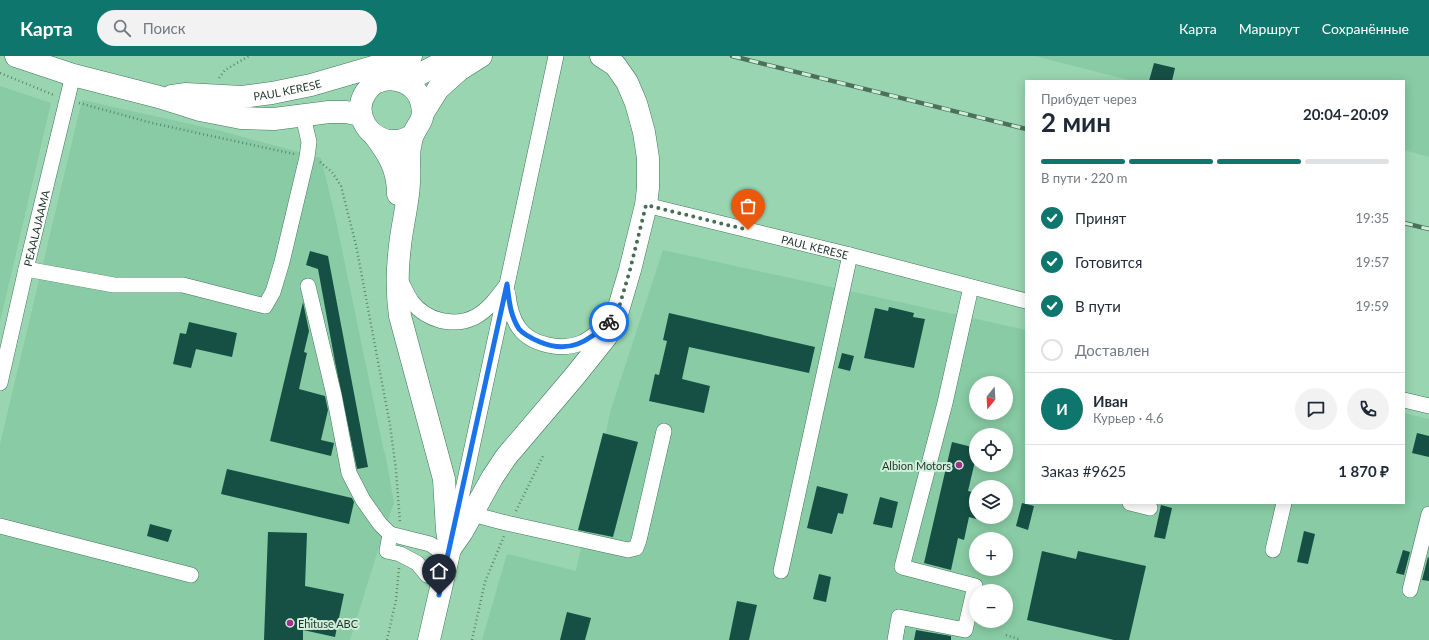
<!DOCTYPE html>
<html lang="ru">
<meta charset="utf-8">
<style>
:root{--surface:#fff;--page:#f2f2f3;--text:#1f2937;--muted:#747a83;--line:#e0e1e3;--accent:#0f766e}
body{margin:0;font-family:Lato,sans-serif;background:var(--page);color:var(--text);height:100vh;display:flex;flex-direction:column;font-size:15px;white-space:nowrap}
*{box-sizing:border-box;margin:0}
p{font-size:13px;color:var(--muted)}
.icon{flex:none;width:22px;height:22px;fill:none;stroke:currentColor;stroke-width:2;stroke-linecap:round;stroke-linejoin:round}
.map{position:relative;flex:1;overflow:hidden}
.sheet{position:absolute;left:1025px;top:24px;width:380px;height:424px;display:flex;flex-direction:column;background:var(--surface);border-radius:0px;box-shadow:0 2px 10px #0003}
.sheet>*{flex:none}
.needle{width:26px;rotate:198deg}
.fabs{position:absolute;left:969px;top:320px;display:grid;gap:8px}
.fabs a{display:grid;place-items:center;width:44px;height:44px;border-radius:50%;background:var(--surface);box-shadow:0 2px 10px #0003;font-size:20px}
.pin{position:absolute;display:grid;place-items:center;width:34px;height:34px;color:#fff;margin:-41px -17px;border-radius:50% 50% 50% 0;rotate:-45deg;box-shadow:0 0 4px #0007}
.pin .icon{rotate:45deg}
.courier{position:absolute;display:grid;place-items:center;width:40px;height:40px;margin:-20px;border:3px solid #1a73e8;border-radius:50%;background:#fff;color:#222;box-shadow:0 1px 5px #0007}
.summary em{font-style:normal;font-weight:700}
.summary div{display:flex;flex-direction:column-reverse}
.summary{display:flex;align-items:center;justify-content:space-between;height:68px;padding:0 16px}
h1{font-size:26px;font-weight:700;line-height:30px}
.bar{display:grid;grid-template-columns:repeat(4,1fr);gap:6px 4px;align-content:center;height:48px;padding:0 16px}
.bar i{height:5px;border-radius:3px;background:var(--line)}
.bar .active{background:var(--accent)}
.bar p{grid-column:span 4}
.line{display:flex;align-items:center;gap:10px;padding:0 16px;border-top:1px solid var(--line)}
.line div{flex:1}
.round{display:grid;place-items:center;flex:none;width:42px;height:42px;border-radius:21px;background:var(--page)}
ol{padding:0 16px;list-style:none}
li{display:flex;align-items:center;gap:12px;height:44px}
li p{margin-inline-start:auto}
li .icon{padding:4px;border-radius:50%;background:var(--accent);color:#fff;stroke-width:4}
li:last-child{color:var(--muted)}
li i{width:22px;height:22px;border:2px solid var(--line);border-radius:50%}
header{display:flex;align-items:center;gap:24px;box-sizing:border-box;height:56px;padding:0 20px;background:var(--accent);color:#fff}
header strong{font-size:19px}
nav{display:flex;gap:22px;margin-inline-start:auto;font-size:14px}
.search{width:280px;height:36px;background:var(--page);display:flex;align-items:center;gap:10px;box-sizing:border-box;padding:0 14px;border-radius:22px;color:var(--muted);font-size:15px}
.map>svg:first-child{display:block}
</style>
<header>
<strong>Карта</strong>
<div class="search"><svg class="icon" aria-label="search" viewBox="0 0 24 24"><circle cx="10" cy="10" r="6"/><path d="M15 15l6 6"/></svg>Поиск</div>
<nav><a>Карта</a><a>Маршрут</a><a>Сохранённые</a></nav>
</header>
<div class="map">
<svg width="1429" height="584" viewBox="0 0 1429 584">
<rect width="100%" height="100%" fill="#99d5b1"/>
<g fill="#88cba4" fill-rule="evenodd">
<path d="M1035,0H1429V101L1404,94V25H1133Z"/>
<path d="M0,30L51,47L0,266Z"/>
<path d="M82,44L217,74L321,102L335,160L384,396H385L394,447L384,475L350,584H0V388Z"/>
<path d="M663,194L1026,274V447H1404V357L1429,363V584H482L507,498L576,515L611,353ZM976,327H1006V357H976ZM976,379H1006V409H976ZM976,431H1006V461H976ZM976,483H1006V513H976ZM976,535H1006V565H976Z"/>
</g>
<g fill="#165045">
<path d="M1154,7L1175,12L1172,25H1149Z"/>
<path d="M310,195L328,200L368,411L357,413L335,306L318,213L306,209Z"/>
<path d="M303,246L309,275L304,296L307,297L299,333L325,340L328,354L321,384L334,387L331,400L270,385Z"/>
<path d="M889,251L914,257L913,261L925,263L914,312L864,302L875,252L888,255Z"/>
<path d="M669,257L815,291L809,317L689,291L682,323L710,330L704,357L649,345L655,318L659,319L667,285L663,284Z"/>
<path d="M189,266L237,277L232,301L196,293L191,312L173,308L180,277L186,278Z"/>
<path d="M842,297L854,300L850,315L838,312Z"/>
<path d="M603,377L638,386L613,481L578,474Z"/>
<path d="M1417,377L1429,380V401L1412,397Z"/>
<path d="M952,386L976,392V401L968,435L976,437V463L969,461L964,484L958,482L951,514L924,507Z"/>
<path d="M227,413L352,442L354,446L349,468L221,438Z"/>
<path d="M817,430L848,438L843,458L838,457L832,478L807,472Z"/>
<path d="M880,441L898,446L892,472L873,468Z"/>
<path d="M1022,447L1034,450L1028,474L1016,470Z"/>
<path d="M1161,449L1172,452L1165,483L1154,481Z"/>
<path d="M150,468L172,474L168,486L147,480Z"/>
<path d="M1304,475L1315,478L1308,508L1297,506Z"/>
<path d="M268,476L307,477L305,530L344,538L335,581L303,574V584H264Z"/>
<path d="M1403,494L1410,496L1404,519L1396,517Z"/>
<path d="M1042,495L1076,503L1078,495L1146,510L1129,584H1114L1027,564Z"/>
<path d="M1428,501L1429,502V525L1422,524Z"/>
<path d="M819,518L831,521L826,546L813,543Z"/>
<path d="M737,545L757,549L749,584H729Z"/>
<path d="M567,556L591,562L585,584H560Z"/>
<path d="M916,574L951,580V584H914Z"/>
</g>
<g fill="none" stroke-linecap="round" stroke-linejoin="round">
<defs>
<g id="minor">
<path id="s1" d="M646,149L850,199L1026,245"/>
<path d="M26,213L114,229H183L265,250L273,236L282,206L307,101L309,86L303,60"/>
<path d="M400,224C404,231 407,239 412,246C426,264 453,272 475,261C488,254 497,242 505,231"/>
<path d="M308,230L334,339L349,417L363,444L380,468L390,478L430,488L448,500"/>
<path d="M508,238C509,250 512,262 519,272C531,289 562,295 581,287C591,283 599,275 607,267"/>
<path id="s2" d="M0,327L26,213L73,19"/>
<path d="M1404,344L1429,350"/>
<path d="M1130,447L1150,452"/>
<path d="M472,458L502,466L628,494L636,492L639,484L664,375"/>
<path d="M0,470L191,519"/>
<path d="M390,478L387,495L400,498L417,507L427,519L443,524"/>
<path d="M453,480L556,0"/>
<path d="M1273,494L1284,447"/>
<path d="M781,515L850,199"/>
<path d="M1410,534L1429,458"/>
<path d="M895,584L899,561L965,574L975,530L902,511L945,347L971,231"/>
</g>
<g id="highway">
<path d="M16,0L73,19L159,41L200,54L241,62L274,63L329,56H346L360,59"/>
<path d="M400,24L420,18L455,0"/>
<path id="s3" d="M172,40L186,38L242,41L272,37L311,29L411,0"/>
<path d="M423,57L438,33L459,14L481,0"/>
<path d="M413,79C408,82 402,85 396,85C370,87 351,58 366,36C369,32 373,28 377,26C396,18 419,29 422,49C425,65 418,67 413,79C411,83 411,87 410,91C408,103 410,115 409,127C408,149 402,169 400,190C397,213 397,238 400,260L444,423L447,474L450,493"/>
<path d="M375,80C389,99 398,113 398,138"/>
<path d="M429,584L450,493L462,476L492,422L506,401L574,321L606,281L617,258L630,214L646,149L648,132V102L644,76L636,47L627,26L615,9L601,0"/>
</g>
</defs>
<use href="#minor" stroke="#3f7858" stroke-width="16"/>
<use href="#highway" stroke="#3f7858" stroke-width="23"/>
<g stroke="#5c876d" stroke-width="2.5" stroke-dasharray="1 3" stroke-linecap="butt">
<path d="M0,17L54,39"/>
<path d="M219,22L225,14L249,0"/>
<path d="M79,47L152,67L294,98"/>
<path d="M320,106L332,116L341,130L356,189L390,369L396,414L400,467"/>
<path d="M516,455L543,400"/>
<path d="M1006,579L1021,584"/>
<path d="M387,584L396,544L399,512"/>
<path d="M472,584L485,526L504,480"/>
</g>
<use href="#minor" stroke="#fff" stroke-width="15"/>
<use href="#highway" stroke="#fff" stroke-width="22"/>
<defs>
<g id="rail">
<path d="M732,0L1026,73"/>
<path d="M1404,167L1429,173"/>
</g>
</defs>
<use href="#rail" stroke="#4c715b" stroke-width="4.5"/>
<use href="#rail" stroke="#d1eedb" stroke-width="3" stroke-dasharray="9" stroke-linecap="butt"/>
</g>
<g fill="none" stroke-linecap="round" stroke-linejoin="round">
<path stroke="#486d57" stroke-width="4" stroke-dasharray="0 7.2" d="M609,266L617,258L630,214L646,149L748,174"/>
<path stroke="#1a73e8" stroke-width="5" d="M439,539L507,228C509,244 510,259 519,273C524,279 533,283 540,286C569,298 588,286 609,266"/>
</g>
<g fill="#a4308b" stroke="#d1eedb" stroke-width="1.5">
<circle cx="959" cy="409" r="4"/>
<circle cx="290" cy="567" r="4"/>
</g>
<g text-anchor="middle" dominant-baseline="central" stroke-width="4" stroke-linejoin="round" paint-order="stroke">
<g font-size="11" fill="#1d3527" stroke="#d1eedb">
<text stroke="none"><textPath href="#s3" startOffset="116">PAUL KERESE</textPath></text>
<text stroke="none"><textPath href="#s2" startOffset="159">PEAALAJAAMA</textPath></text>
<text stroke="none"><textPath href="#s1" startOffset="174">PAUL KERESE</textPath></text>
</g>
<g font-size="11" fill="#1d3527" stroke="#d1eedb" text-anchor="end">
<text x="951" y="409">Albion Motors</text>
<text x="298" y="567" text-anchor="start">Ehituse ABC</text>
</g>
</g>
</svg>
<div class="fabs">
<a><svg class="needle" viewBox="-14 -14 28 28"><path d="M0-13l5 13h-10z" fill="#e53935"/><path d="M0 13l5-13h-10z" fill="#747a83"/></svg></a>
<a><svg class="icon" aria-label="locate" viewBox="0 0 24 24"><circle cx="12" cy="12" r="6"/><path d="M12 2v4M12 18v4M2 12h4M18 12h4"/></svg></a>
<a><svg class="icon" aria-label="layers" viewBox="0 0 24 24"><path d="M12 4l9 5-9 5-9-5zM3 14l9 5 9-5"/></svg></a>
<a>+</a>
<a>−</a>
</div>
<div class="pin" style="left:748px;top:174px;background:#ea580c"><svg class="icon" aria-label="bag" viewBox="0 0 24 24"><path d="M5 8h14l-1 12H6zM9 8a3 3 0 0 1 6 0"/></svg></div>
<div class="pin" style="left:439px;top:539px;background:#1f2937"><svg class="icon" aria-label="home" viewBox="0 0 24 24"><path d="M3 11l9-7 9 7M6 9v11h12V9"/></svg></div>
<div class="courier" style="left:609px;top:266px"><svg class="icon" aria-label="bike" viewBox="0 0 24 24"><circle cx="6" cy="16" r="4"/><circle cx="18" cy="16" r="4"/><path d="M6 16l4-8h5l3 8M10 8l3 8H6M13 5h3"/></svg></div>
<section class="sheet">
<div class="summary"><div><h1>2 мин</h1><p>Прибудет через</p></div><em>20:04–20:09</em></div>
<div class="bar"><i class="active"></i><i class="active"></i><i class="active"></i><i></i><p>В пути · 220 m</p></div>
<ol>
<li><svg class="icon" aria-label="check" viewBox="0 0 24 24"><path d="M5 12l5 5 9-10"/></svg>Принят<p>19:35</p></li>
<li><svg class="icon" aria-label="check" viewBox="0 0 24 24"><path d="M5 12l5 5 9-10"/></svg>Готовится<p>19:57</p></li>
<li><svg class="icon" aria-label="check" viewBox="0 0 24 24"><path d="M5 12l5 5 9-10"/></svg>В пути<p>19:59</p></li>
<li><i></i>Доставлен</li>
</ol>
<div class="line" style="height:72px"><b class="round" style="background:var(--accent);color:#fff">И</b><div><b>Иван</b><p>Курьер · 4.6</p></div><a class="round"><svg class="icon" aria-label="chat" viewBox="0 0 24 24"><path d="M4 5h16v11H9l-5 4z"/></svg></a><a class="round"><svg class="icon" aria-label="phone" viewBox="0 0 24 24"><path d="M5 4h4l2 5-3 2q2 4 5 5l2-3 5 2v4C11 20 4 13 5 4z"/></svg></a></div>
<div class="line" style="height:52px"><div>Заказ #9625</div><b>1 870 ₽</b></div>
</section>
</div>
